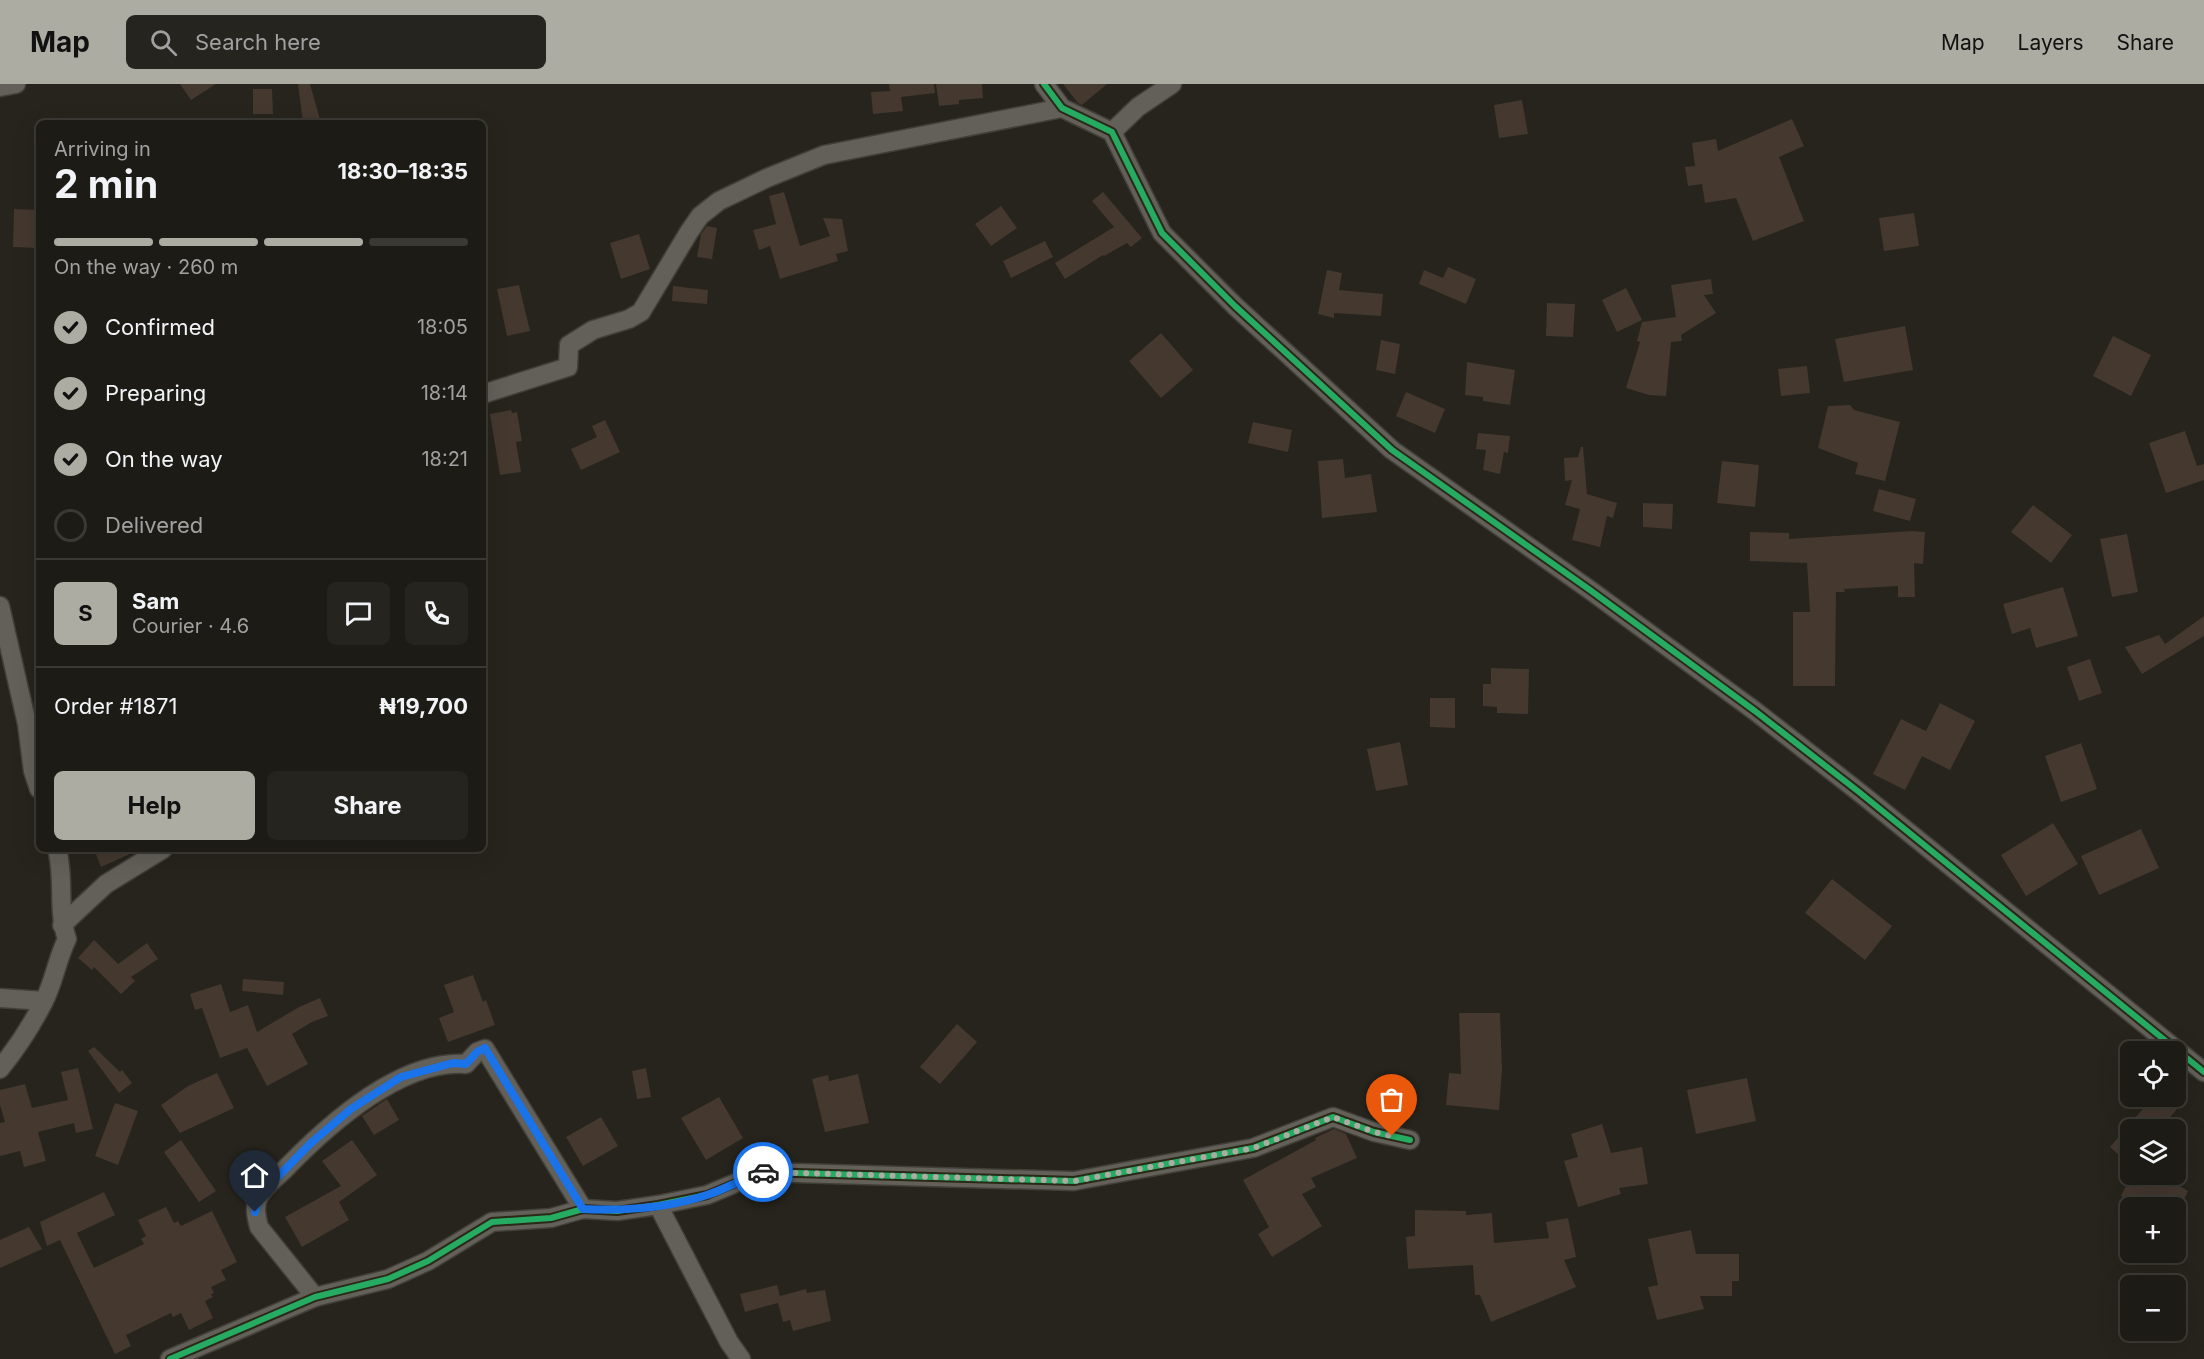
<!DOCTYPE html>
<meta charset="utf-8">
<style>
:root{--surface:#1c1b15;--page:#25241e;--text:#f1f3f6;--muted:#a0a1a0;--line:#3a3934;--accent:#adaca2}
body{margin:0;font-family:Inter,sans-serif;background:var(--page);color:var(--text);height:100vh;display:flex;flex-direction:column;font-size:22px;white-space:nowrap}
*{box-sizing:border-box;margin:0}
p{font-size:20px;color:var(--muted)}
.icon{flex:none;width:33px;height:33px;fill:none;stroke:currentColor;stroke-width:2;stroke-linecap:round;stroke-linejoin:round}
.map{position:relative;flex:1;overflow:hidden}
.panel{position:absolute;left:36px;top:36px;width:450px;height:732px;display:flex;flex-direction:column;background:var(--surface);border-radius:9px;box-shadow:0 6px 24px #0002,0 0 0 2px var(--line)}
.panel>*{flex:none}
.buttons{position:absolute;left:2120px;top:957px;display:grid;gap:12px}
.buttons a{display:grid;place-items:center;width:66px;height:66px;border-radius:9px;background:var(--surface);box-shadow:0 6px 24px #0002,0 0 0 2px var(--line);font-size:30px}
.pin{position:absolute;display:grid;place-items:center;width:51px;height:51px;color:#fff;margin:-62px -26px;border-radius:50% 50% 50% 0;rotate:-45deg;box-shadow:0 0 6px #0007}
.pin .icon{rotate:45deg}
.courier{position:absolute;display:grid;place-items:center;width:60px;height:60px;margin:-30px;border:4px solid #1a73e8;border-radius:50%;background:#fff;color:#222;box-shadow:0 2px 8px #0007}
.overview em{font-style:normal;font-weight:700}
.overview div{display:flex;flex-direction:column-reverse}
.overview{display:flex;align-items:center;justify-content:space-between;height:102px;padding:0 18px}
h1{font-size:39px;font-weight:700;line-height:45px}
.bar{display:grid;grid-template-columns:repeat(4,1fr);gap:9px 6px;align-content:center;height:72px;padding:0 18px}
.bar i{height:8px;border-radius:4px;background:var(--line)}
.bar .active{background:var(--accent)}
.bar p{grid-column:span 4}
.line{display:flex;align-items:center;gap:15px;padding:0 18px;border-top:2px solid var(--line)}
.line div{flex:1}
.round{display:grid;place-items:center;flex:none;width:63px;height:63px;border-radius:9px;background:var(--page)}
ol{padding:0 18px;list-style:none}
li{display:flex;align-items:center;gap:18px;height:66px}
li p{margin-inline-start:auto}
li .icon{padding:6px;border-radius:50%;background:var(--accent);color:#111;stroke-width:4}
li:last-child{color:var(--muted)}
li i{width:33px;height:33px;border:3px solid var(--line);border-radius:50%}
.primary-button{display:flex;gap:12px;margin-top:auto;padding:12px 18px}
.primary-button a{flex:1;height:69px;border-radius:9px;background:var(--accent);color:#111;font-size:24px;font-weight:700;line-height:69px;text-align:center}
.primary-button a+a{background:var(--page);color:var(--text)}
header{display:flex;align-items:center;gap:36px;box-sizing:border-box;height:84px;padding:0 30px;background:var(--accent);color:#111}
header strong{font-size:28px}
nav{display:flex;gap:33px;margin-inline-start:auto;font-size:21px}
.search{width:420px;height:54px;background:var(--page);display:flex;align-items:center;gap:15px;box-sizing:border-box;padding:0 21px;border-radius:9px;color:var(--muted);font-size:22px}
.map>svg:first-child{display:block}
</style>
<header>
<strong>Map</strong>
<div class="search"><svg class="icon" aria-label="search" viewBox="0 0 24 24"><circle cx="10" cy="10" r="6"/><path d="M15 15l6 6"/></svg>Search here</div>
<nav><a>Map</a><a>Layers</a><a>Share</a></nav>
</header>
<div class="map">
<svg width="2204" height="1275" viewBox="0 0 2204 1275">
<rect width="100%" height="100%" fill="#26241c"/>
<g fill="#44382f">
<path d="M180,0H216L191,16Z"/>
<path d="M298,0H310L321,39H303Z"/>
<path d="M889,0H934L935,9L901,13L903,27L873,30L871,8L890,7Z"/>
<path d="M936,0H982L983,14L959,16V20L939,22Z"/>
<path d="M1063,0H1107L1082,21L1078,19Z"/>
<path d="M253,5H272L273,30H253Z"/>
<path d="M1522,16L1528,50L1499,54L1494,21Z"/>
<path d="M1792,35L1804,62L1779,73L1804,137L1753,157L1736,114L1705,119L1702,100L1688,102L1685,83L1695,82L1692,59L1716,55L1718,67Z"/>
<path d="M784,108L800,162L830,152L823,134L842,135L848,167L836,170L838,177L780,195L770,162L759,166L753,146L776,140L769,112Z"/>
<path d="M1103,108L1142,154L1131,163L1127,159L1104,172L1103,171L1065,195L1055,179L1114,143L1092,117Z"/>
<path d="M1001,122L1017,144L991,162L975,140Z"/>
<path d="M14,125L39,126V164L13,163Z"/>
<path d="M1914,129L1919,162L1884,167L1879,134Z"/>
<path d="M707,142L717,144L712,175L697,173L701,150Z"/>
<path d="M639,150L650,185L621,195L610,159Z"/>
<path d="M1045,157L1053,173L1011,194L1003,177Z"/>
<path d="M1448,183L1476,195L1466,220L1419,200L1424,186L1443,194Z"/>
<path d="M1327,186L1342,189L1339,206L1383,210L1381,232L1334,229V234L1318,230Z"/>
<path d="M1711,195L1713,210L1704,211L1716,229L1681,251L1682,257L1671,258L1666,312L1649,311L1626,304L1640,258L1637,257L1642,238L1676,233L1671,201Z"/>
<path d="M519,201L530,247L507,252L497,205Z"/>
<path d="M673,202L708,206L707,220L672,217Z"/>
<path d="M1626,204L1642,236L1617,248L1602,216Z"/>
<path d="M1547,219L1575,220L1573,253L1546,252Z"/>
<path d="M1905,242L1913,286L1844,298L1835,255Z"/>
<path d="M1161,249L1193,286L1161,314L1129,277Z"/>
<path d="M2113,252L2151,271L2131,312L2093,292Z"/>
<path d="M1381,256L1400,260L1395,290L1376,286Z"/>
<path d="M1467,278L1515,286L1510,321L1483,317V313L1465,311Z"/>
<path d="M1807,282L1810,309L1781,312L1778,285Z"/>
<path d="M1406,308L1445,325L1435,349L1396,332Z"/>
<path d="M1850,321L1854,326L1900,338L1885,397L1855,390L1858,379L1818,364L1828,322Z"/>
<path d="M511,326L512,329L517,328L522,357L516,358L521,388L500,391L490,330Z"/>
<path d="M605,336L620,368L581,386L571,365L597,353L592,342Z"/>
<path d="M1253,338L1292,346L1288,368L1248,359Z"/>
<path d="M2185,347L2197,382L2204,380V396L2166,409L2149,359Z"/>
<path d="M1478,349L1510,352L1508,369L1504,368L1500,390L1483,386L1486,366L1476,365Z"/>
<path d="M1581,363H1583L1587,410L1617,419L1613,434L1607,432L1600,463L1572,456L1580,425L1565,421L1572,396L1565,397L1564,374L1578,373Z"/>
<path d="M1343,375L1345,394L1371,390L1377,428L1322,434L1318,377Z"/>
<path d="M1722,377L1759,381L1755,423L1717,419Z"/>
<path d="M1879,405L1916,415L1910,437L1873,427Z"/>
<path d="M1643,419L1673,420L1672,445L1643,443Z"/>
<path d="M2033,421L2072,451L2051,479L2011,448Z"/>
<path d="M1912,447L1925,448L1923,480L1914,479L1915,513H1898V502L1844,505L1845,508H1836L1835,602H1793V528H1810L1807,479L1750,477V448L1789,449V455Z"/>
<path d="M2127,450L2138,508L2112,513L2100,455Z"/>
<path d="M2063,503L2078,552L2036,564L2030,544L2012,550L2003,520Z"/>
<path d="M2204,532V552L2142,590L2125,563L2159,551L2165,560Z"/>
<path d="M2090,575L2102,609L2079,617L2067,583Z"/>
<path d="M1491,584L1529,585L1528,630L1497,629V623L1483,622V600H1491Z"/>
<path d="M1430,614H1455V644L1430,643Z"/>
<path d="M1940,619L1975,637L1950,686L1922,672L1905,706L1873,690L1901,635L1926,647Z"/>
<path d="M1400,658L1408,701L1376,707L1367,665Z"/>
<path d="M2081,659L2097,705L2061,718L2045,672Z"/>
<path d="M2053,739L2078,780L2026,812L2001,771Z"/>
<path d="M2141,745L2159,784L2099,811L2081,772Z"/>
<path d="M94,765H141L101,783Z"/>
<path d="M1832,795L1892,842L1865,876L1805,829Z"/>
<path d="M94,856L118,880L147,859L158,875L131,893L135,897L121,910L94,883L92,886L78,874Z"/>
<path d="M473,891L483,918L486,916L495,941L448,958L439,934L454,928L444,901Z"/>
<path d="M243,895L284,898L283,911L242,907Z"/>
<path d="M221,900L230,928L248,921L257,948L299,923L320,914L328,932L312,938L292,950L308,980L267,1002L247,964L220,974L202,924L195,926L190,910Z"/>
<path d="M1459,929H1500L1502,985L1499,1026L1446,1021L1449,989L1461,990Z"/>
<path d="M957,940L977,958L940,1000L920,983Z"/>
<path d="M94,963L120,988L122,986L132,999L119,1009L88,967Z"/>
<path d="M78,984L93,1045L76,1049L74,1039L38,1048L46,1077L24,1083L20,1067L0,1072V1039L5,1038L0,1021V1006L25,1000L32,1024L68,1016L61,988Z"/>
<path d="M646,984L651,1013L637,1015L632,987Z"/>
<path d="M217,989L234,1024L180,1049L161,1021L188,1002Z"/>
<path d="M858,990L869,1039L825,1048L812,995L828,991L829,997Z"/>
<path d="M1747,994L1756,1037L1696,1050L1687,1006Z"/>
<path d="M2154,1012H2188L2159,1046H2130V1081L2110,1063Z"/>
<path d="M719,1013L743,1054L706,1076L681,1034Z"/>
<path d="M387,1015L399,1036L374,1051L362,1032Z"/>
<path d="M115,1019L138,1027L118,1081L95,1072Z"/>
<path d="M601,1033L618,1062L583,1082L566,1053Z"/>
<path d="M1602,1040L1611,1069L1642,1063L1648,1100L1619,1104L1621,1110L1578,1123L1564,1077L1578,1073L1571,1050Z"/>
<path d="M1334,1045L1346,1050L1357,1074L1311,1094L1316,1103L1302,1110L1322,1142L1272,1173L1258,1150L1269,1143L1243,1096L1316,1056L1315,1054Z"/>
<path d="M181,1056L216,1107L199,1118L164,1068Z"/>
<path d="M352,1056L377,1091L339,1118L349,1136L302,1163L285,1133L341,1102L322,1077Z"/>
<path d="M2132,1090H2158L2188,1107L2180,1124H2142L2121,1112Z"/>
<path d="M104,1108L115,1131L77,1149L94,1184L144,1160L141,1155L146,1152L138,1136L166,1123L174,1139L178,1137L181,1142L212,1127L237,1178L221,1186L226,1196L211,1203L214,1209L211,1210L213,1213L205,1217L213,1234L189,1246L181,1229L173,1233L171,1229L126,1251L131,1262L115,1270L60,1156L47,1162L40,1138Z"/>
<path d="M1415,1126L1466,1127V1131L1492,1129L1494,1159L1549,1154L1546,1138L1568,1134L1576,1173L1564,1176L1576,1203L1491,1238L1480,1211H1475L1473,1181L1408,1185L1406,1153L1415,1152Z"/>
<path d="M29,1143L42,1165L0,1184V1156Z"/>
<path d="M1691,1146L1696,1170H1739V1197H1732V1212H1700L1704,1225L1657,1236L1648,1203L1658,1201L1648,1155Z"/>
<path d="M777,1201L780,1212L806,1205L807,1209L825,1206L831,1237L793,1247L790,1236L783,1238L778,1219L745,1228L740,1210Z"/>
</g>
<g fill="none" stroke-linecap="round" stroke-linejoin="round">
<defs>
<g id="minor">
<path d="M1044,0L1062,24L1112,48L1162,149L1235,222L1392,366L1590,506L1755,627L1859,708L2204,988"/>
<path d="M0,3L16,0"/>
<path d="M1112,48L1138,23L1172,0"/>
<path d="M483,310L568,283L569,261L593,246L629,235L641,228L689,148L700,132L719,117L767,94L824,71L1062,24"/>
<path d="M0,522L27,640L33,687L39,705"/>
<path d="M62,841L106,800L163,765"/>
<path d="M0,914L44,917"/>
<path d="M0,985C16,965 32,941 44,917C54,898 57,875 67,855C57,826 65,795 57,765"/>
<path d="M658,1121L729,1258L741,1275"/>
<path d="M315,1213L259,1143C256,1132 254,1122 259,1112C265,1101 280,1091 288,1082C330,1039 402,975 466,980L477,968L485,965L583,1125"/>
<path d="M170,1275L315,1213L388,1195L428,1177L492,1138L551,1134L583,1125L617,1127L658,1121L707,1111L762,1088L1074,1097L1253,1064L1333,1033L1374,1048L1410,1056"/>
</g>
</defs>
<use href="#minor" stroke="#413f38" stroke-width="21"/>
<use href="#minor" stroke="#626059" stroke-width="18"/>
<defs>
<g id="cycleway">
<path d="M1044,0L1062,24L1112,48L1162,149L1235,222L1392,366L1590,506L1755,627L1859,708L2204,988"/>
<path d="M170,1275L315,1213L388,1195L428,1177L492,1138L551,1134L583,1125L617,1127L658,1121L707,1111L762,1088L1074,1097L1253,1064L1333,1033L1374,1048L1410,1056"/>
</g>
</defs>
<use href="#cycleway" stroke="#2b2817" stroke-width="10"/>
<use href="#cycleway" stroke="#26ab63" stroke-width="6"/>
</g>
<g fill="none" stroke-linecap="round" stroke-linejoin="round">
<path stroke="#adaca2" stroke-width="6" stroke-dasharray="0 10.8" d="M763,1088L1074,1097L1254,1064L1333,1033L1374,1048L1392,1052"/>
<path stroke="#1a73e8" stroke-width="8" d="M255,1128L260,1111L311,1059L351,1025L401,993L453,979L466,980L477,968L485,964L583,1125C624,1127 668,1124 707,1111C726,1105 744,1094 763,1088"/>
</g>
</svg>
<div class="buttons">
<a><svg class="icon" aria-label="locate" viewBox="0 0 24 24"><circle cx="12" cy="12" r="6"/><path d="M12 2v4M12 18v4M2 12h4M18 12h4"/></svg></a>
<a><svg class="icon" aria-label="layers" viewBox="0 0 24 24"><path d="M12 4l9 5-9 5-9-5zM3 14l9 5 9-5"/></svg></a>
<a>+</a>
<a>−</a>
</div>
<div class="pin" style="left:1392px;top:1052px;background:#ea580c"><svg class="icon" aria-label="bag" viewBox="0 0 24 24"><path d="M5 8h14l-1 12H6zM9 8a3 3 0 0 1 6 0"/></svg></div>
<div class="pin" style="left:255px;top:1128px;background:#1f2937"><svg class="icon" aria-label="home" viewBox="0 0 24 24"><path d="M3 11l9-7 9 7M6 9v11h12V9"/></svg></div>
<div class="courier" style="left:763px;top:1088px"><svg class="icon" aria-label="car" viewBox="0 0 24 24"><path d="M5 17H2v-5l4-1 3-4h7l3 4 3 1v5h-3M9 17h6M6 11h13"/><circle cx="7" cy="17" r="2"/><circle cx="17" cy="17" r="2"/></svg></div>
<section class="panel">
<div class="overview"><div><h1>2 min</h1><p>Arriving in</p></div><em>18:30–18:35</em></div>
<div class="bar"><i class="active"></i><i class="active"></i><i class="active"></i><i></i><p>On the way · 260 m</p></div>
<ol>
<li><svg class="icon" aria-label="check" viewBox="0 0 24 24"><path d="M5 12l5 5 9-10"/></svg>Confirmed<p>18:05</p></li>
<li><svg class="icon" aria-label="check" viewBox="0 0 24 24"><path d="M5 12l5 5 9-10"/></svg>Preparing<p>18:14</p></li>
<li><svg class="icon" aria-label="check" viewBox="0 0 24 24"><path d="M5 12l5 5 9-10"/></svg>On the way<p>18:21</p></li>
<li><i></i>Delivered</li>
</ol>
<div class="line" style="height:108px"><b class="round" style="background:var(--accent);color:#111">S</b><div><b>Sam</b><p>Courier · 4.6</p></div><a class="round"><svg class="icon" aria-label="chat" viewBox="0 0 24 24"><path d="M4 5h16v11H9l-5 4z"/></svg></a><a class="round"><svg class="icon" aria-label="phone" viewBox="0 0 24 24"><path d="M5 4h4l2 5-3 2q2 4 5 5l2-3 5 2v4C11 20 4 13 5 4z"/></svg></a></div>
<div class="line" style="height:78px"><div>Order #1871</div><b>₦19,700</b></div>
<div class="primary-button"><a>Help</a><a>Share</a></div>
</section>
</div>
